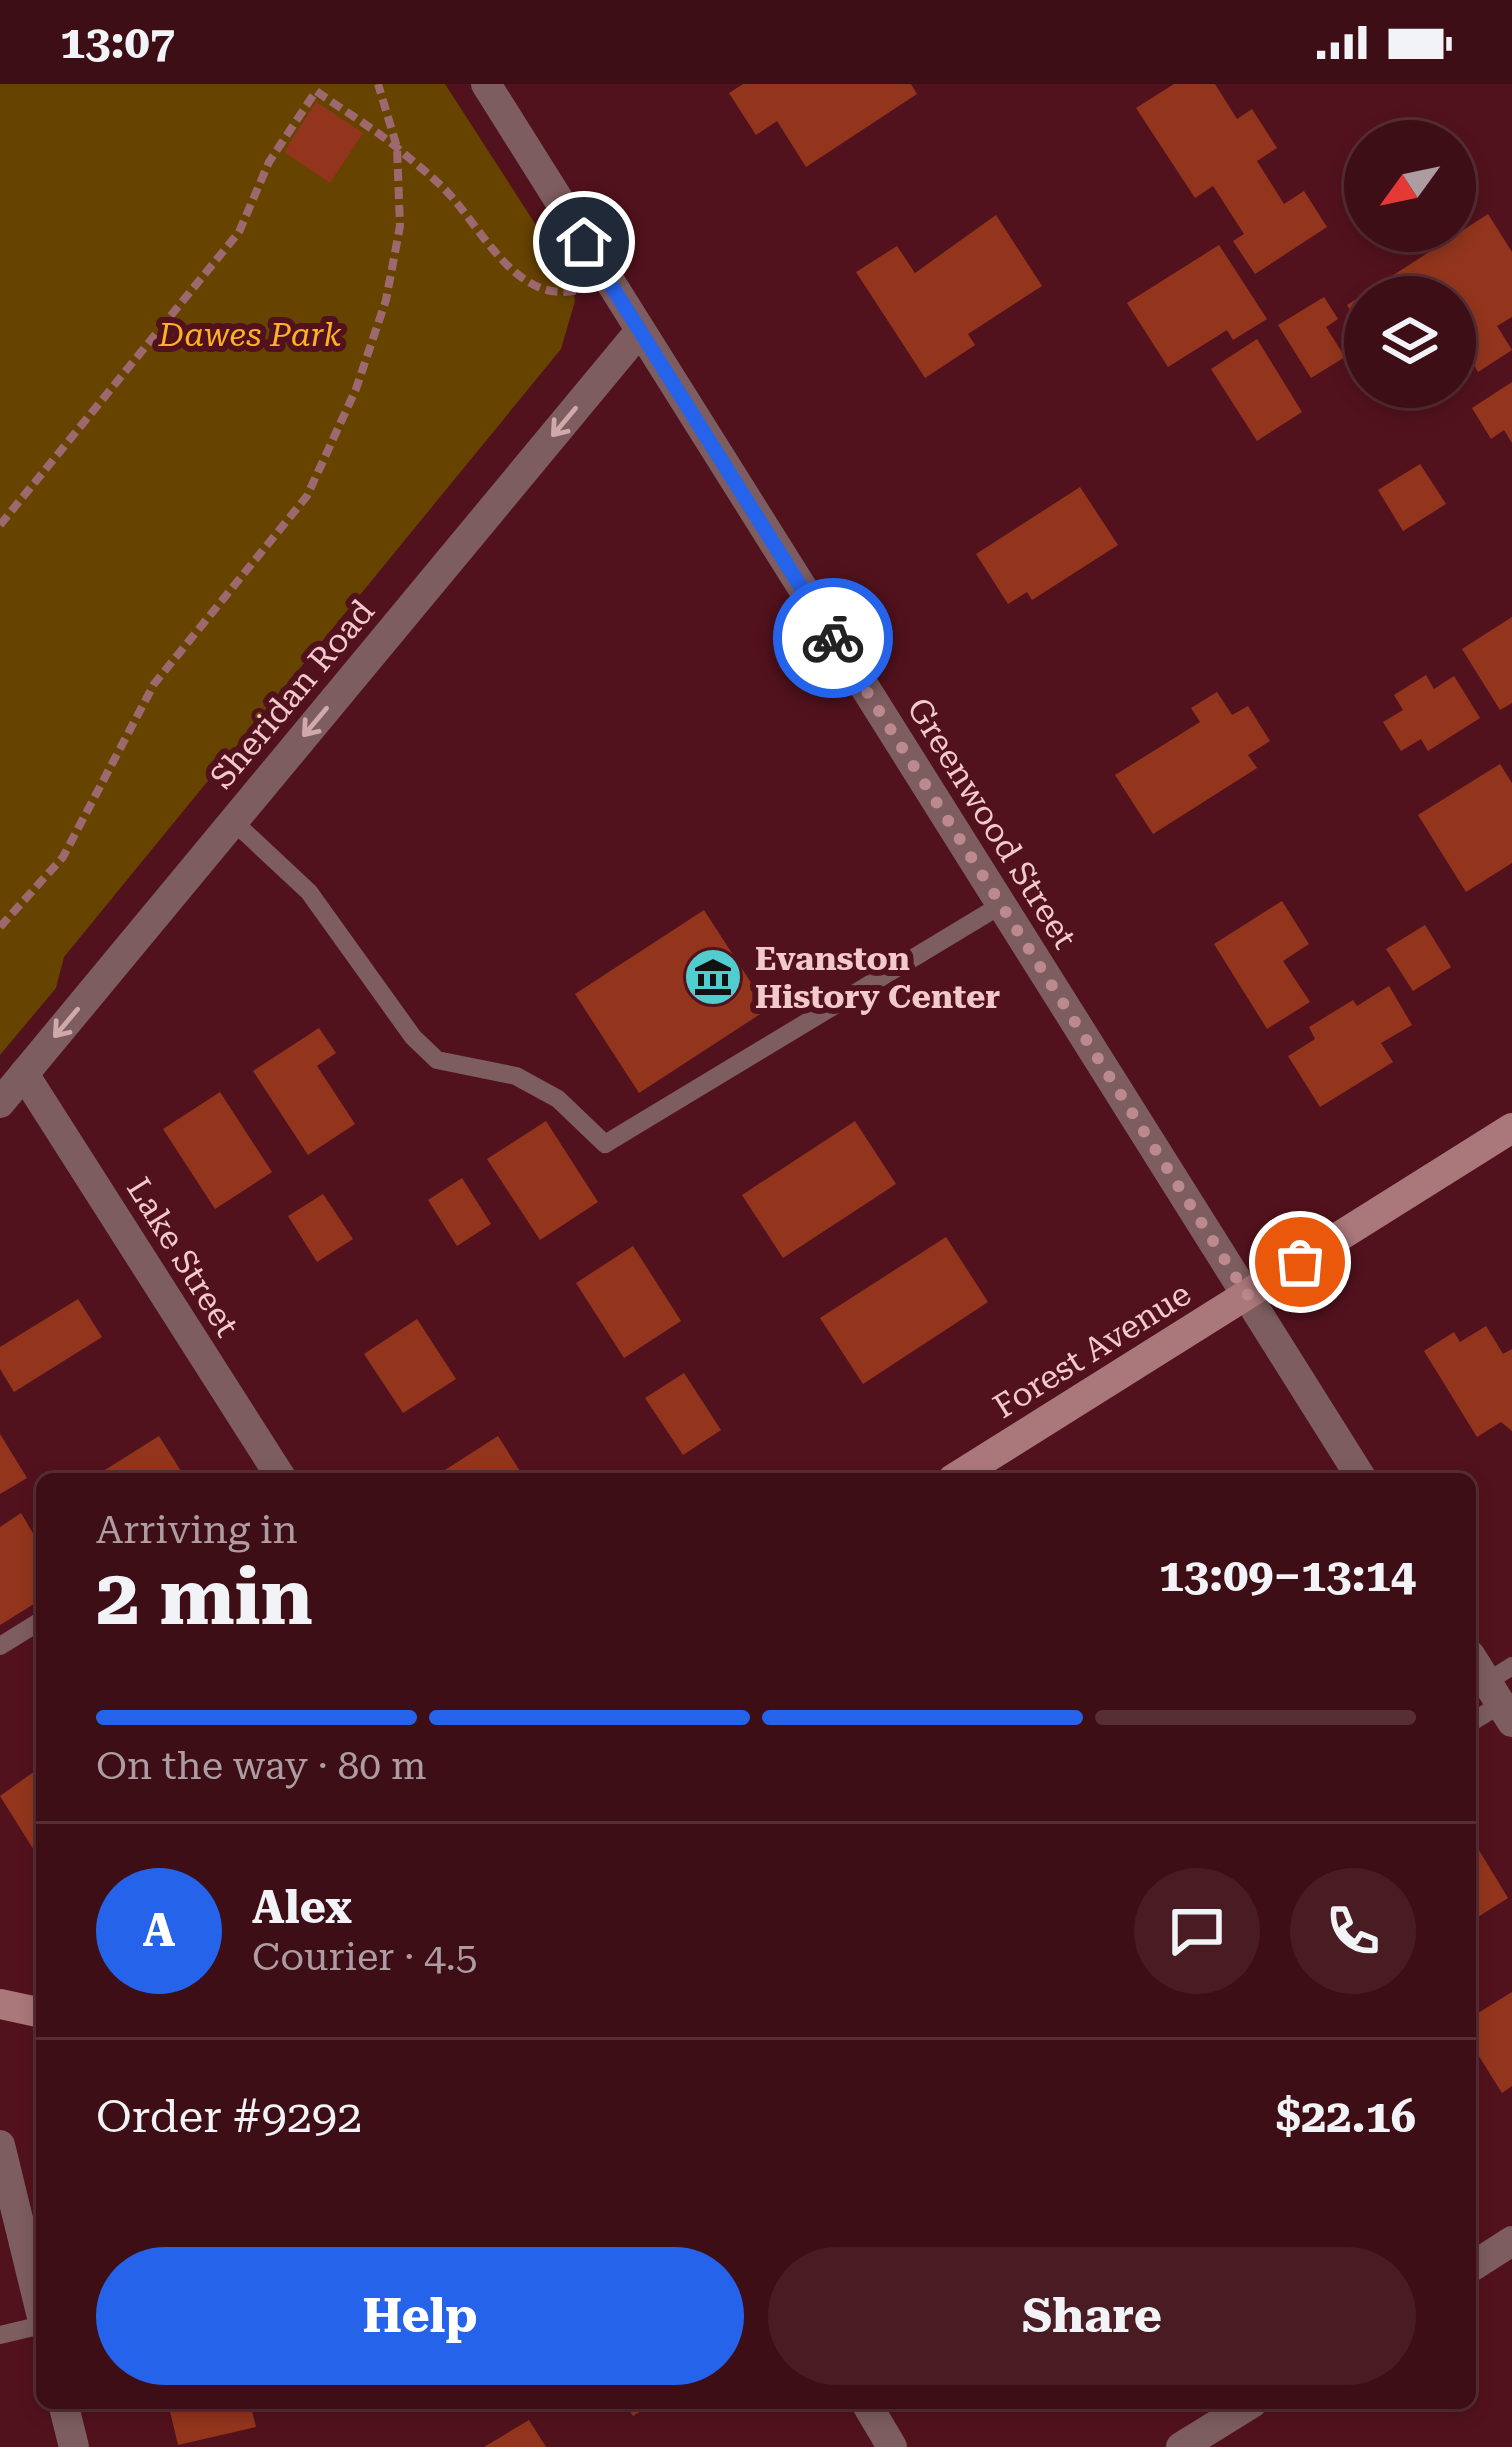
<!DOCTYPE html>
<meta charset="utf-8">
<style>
:root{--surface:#3e0e16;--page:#491c23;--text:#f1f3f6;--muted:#ad9ca1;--line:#572e35;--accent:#2563eb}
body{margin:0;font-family:"Roboto Serif",serif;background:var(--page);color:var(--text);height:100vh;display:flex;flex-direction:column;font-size:45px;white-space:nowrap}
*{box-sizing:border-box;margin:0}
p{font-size:39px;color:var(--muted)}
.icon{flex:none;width:66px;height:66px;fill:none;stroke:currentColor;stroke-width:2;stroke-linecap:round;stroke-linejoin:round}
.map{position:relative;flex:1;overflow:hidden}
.panel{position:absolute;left:36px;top:1389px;width:1440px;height:936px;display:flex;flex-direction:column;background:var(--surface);border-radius:18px;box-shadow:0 6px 18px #0003,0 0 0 3px var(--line)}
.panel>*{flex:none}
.needle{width:78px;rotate:237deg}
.controls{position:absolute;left:1344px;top:36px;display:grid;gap:24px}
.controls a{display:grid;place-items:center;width:132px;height:132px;border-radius:50%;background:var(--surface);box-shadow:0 6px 18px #0003,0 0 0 3px var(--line);font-size:60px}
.pin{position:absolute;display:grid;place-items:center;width:102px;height:102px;color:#fff;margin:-51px;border:6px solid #fff;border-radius:50%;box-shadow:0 3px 12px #0007}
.courier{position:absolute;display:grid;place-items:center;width:120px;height:120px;margin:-60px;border:9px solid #2563eb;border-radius:50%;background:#fff;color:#222;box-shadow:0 3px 15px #0007}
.head em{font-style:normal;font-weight:700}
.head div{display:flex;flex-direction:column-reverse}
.head{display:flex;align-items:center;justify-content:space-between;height:204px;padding:0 60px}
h1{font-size:78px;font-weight:700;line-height:90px}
.bar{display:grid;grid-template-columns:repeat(4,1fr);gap:18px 12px;align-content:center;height:144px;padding:0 60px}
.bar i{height:15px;border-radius:9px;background:var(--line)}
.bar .current{background:var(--accent)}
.bar p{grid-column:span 4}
.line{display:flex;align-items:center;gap:30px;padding:0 60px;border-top:3px solid var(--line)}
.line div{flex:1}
.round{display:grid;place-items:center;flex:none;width:126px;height:126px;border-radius:63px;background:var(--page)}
.cta{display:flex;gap:24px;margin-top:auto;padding:24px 60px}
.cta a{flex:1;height:138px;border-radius:72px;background:var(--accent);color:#fff;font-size:48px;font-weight:700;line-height:138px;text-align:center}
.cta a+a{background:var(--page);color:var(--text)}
.status{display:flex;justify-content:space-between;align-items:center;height:84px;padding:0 60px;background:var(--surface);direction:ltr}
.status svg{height:33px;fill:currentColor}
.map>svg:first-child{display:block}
</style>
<div class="status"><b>13:07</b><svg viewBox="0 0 49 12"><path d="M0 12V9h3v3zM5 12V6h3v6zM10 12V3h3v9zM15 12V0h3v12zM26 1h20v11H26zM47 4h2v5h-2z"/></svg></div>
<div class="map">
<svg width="1512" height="2363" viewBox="0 0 1512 2363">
<rect width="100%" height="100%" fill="#52121d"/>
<path fill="#674300" d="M0,0H445L572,197L575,217L561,265L64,873L56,904L0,971Z"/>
<g fill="#93351d">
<path d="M743,0H911L917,10L806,83L777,37L756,51L729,9Z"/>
<path d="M1174,0H1215L1237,35L1252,25L1277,64L1257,77L1284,120L1304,107L1327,143L1255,190L1233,157L1244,150L1213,102L1195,114L1136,24Z"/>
<path d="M316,18L363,49L330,99L284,68Z"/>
<path d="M1488,130L1512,168V233L1497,242L1512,266L1478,288L1466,268L1455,275V213H1365V250L1347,221Z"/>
<path d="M996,131L1042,202L968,250L975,261L925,294L856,188L897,162L915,189Z"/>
<path d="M1219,161L1267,235L1233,256L1227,246L1168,283L1127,219Z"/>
<path d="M1324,213L1338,235L1326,243L1345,273L1311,294L1278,241Z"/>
<path d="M1257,255L1302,328L1257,357L1211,285Z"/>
<path d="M1512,298V359L1504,346L1491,355L1472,324Z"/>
<path d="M1420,380L1446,420L1403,447L1378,406Z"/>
<path d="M1080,403L1118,461L1032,516L1027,508L1008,520L976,470Z"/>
<path d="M1512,533V619L1500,626L1462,565Z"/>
<path d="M1426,591L1434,605L1454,592L1480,634L1428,667L1421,655L1401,667L1383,638L1403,626L1394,611Z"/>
<path d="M1217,608L1232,631L1248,622L1270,657L1248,671L1257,684L1153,750L1115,691L1200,638L1191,624Z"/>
<path d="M1500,680L1512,699V779L1466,808L1418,731Z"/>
<path d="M1282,817L1309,860L1283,877L1310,918L1267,945L1214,860Z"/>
<path d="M704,826L768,925L639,1009L575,910Z"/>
<path d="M1425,841L1451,883L1413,907L1386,865Z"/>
<path d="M1389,902L1412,941L1381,959L1393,978L1320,1023L1288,972L1315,955L1309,943L1353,916L1357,922Z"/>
<path d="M319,944L336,969L317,982L355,1040L308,1071L253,987Z"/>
<path d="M220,1008L272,1088L215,1125L163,1045Z"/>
<path d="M546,1037L598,1118L540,1156L487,1075Z"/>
<path d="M855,1037L896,1100L783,1174L742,1111Z"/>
<path d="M462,1094L491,1140L457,1162L428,1116Z"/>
<path d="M323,1110L353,1155L317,1178L288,1132Z"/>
<path d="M946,1153L988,1218L863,1300L820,1234Z"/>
<path d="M633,1162L681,1237L624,1274L576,1199Z"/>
<path d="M78,1215L102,1253L14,1308L0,1285V1263Z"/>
<path d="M417,1235L456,1295L403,1329L364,1270Z"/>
<path d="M1486,1242L1503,1270L1512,1265V1347L1501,1338L1477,1353L1424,1267L1454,1248L1460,1258Z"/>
<path d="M684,1289L721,1346L683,1371L645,1314Z"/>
<path d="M0,1350L27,1394L0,1410Z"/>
<path d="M159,1352L186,1395H99L97,1391Z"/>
<path d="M498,1352L525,1395H451L445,1386Z"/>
<path d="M21,1429L34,1451L42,1446V1515L0,1541V1443Z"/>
<path d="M42,1682V1779L0,1712Z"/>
<path d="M1477,1763L1508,1814L1470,1838V1768Z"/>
<path d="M1512,1908V2002L1502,2009L1470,1958V1934Z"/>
<path d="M168,2319H250L256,2343L178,2361Z"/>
<path d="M624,2319H654L633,2332Z"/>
<path d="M529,2336L546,2363H484Z"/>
</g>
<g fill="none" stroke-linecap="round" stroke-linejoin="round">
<g stroke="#9e686f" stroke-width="8" stroke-dasharray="12 6" stroke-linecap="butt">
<path d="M0,441L239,148L269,78L316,7C344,27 375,45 401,67C417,81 436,95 450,111C483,147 518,221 578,206"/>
<path d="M0,843L63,773L154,600L307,412L356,305L386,216L400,142L397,63L378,0"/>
</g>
<g stroke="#7d5d5f" stroke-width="18">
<path d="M233,737L309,808L413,953L437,976L516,992L558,1015L605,1060L1001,821"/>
<path d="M0,1562L42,1536"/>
<path d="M1487,1598L1512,1582"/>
<path d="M1470,1639L1501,1620"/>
<path d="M0,2251L42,2241"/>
</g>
<g stroke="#7d5d5f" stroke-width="30">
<path d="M486,0L1362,1395"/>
<path d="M24,990L282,1395"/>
<path d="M0,1019L639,248"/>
<path d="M1470,1571L1512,1638"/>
<path d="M1470,2184L1512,2157"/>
<path d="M866,2319L892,2363"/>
<path d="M1181,2363L1252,2319"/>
</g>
<g stroke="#7d5d5f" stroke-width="30">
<path d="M0,2061L42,2233"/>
<path d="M63,2319L74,2363"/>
</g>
<g stroke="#aa777a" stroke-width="30">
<path d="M953,1395L1512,1044"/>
<path d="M0,1920L42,1929"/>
</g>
</g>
<defs><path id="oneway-shaft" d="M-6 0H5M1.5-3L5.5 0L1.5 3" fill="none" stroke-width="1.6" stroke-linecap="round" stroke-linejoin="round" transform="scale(3)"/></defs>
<g stroke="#d0a9ab">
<use href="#oneway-shaft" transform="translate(564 338) rotate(130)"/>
<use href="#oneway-shaft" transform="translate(315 638) rotate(130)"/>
<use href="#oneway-shaft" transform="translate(66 939) rotate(130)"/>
</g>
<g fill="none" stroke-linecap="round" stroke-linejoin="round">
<path stroke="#bb8a8e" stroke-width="12" stroke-dasharray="0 21.6" d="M833,554L1247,1211L1300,1178"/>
<path stroke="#2563eb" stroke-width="15" d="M584,158L833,554"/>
</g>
<defs>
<symbol id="museum-disc" viewBox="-11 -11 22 22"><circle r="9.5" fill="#52cdcd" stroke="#52121d"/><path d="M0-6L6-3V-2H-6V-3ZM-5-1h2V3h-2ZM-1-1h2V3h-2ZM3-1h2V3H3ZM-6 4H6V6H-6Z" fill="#111"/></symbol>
</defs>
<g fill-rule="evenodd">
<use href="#museum-disc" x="680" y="860" width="66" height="66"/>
</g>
<g text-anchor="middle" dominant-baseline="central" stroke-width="12" stroke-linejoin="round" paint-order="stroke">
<g font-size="33" font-style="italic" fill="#feb027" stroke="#52121d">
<text x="250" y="250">Dawes Park</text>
</g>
<g font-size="33" fill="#f3cacb" stroke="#52121d">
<text transform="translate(292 610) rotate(-50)">Sheridan Road</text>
<text transform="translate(992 739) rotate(58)">Greenwood Street</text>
<text transform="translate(183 1173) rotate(58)">Lake Street</text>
<text transform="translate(1092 1266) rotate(-32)">Forest Avenue</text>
</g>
<g font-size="33" font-weight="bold" fill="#f3cacb" stroke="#52121d" text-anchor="start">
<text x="755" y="874">Evanston<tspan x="755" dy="38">History Center</tspan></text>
</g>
</g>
</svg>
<div class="controls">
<a><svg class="needle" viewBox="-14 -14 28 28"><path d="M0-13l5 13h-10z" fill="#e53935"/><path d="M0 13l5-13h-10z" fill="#ad9ca1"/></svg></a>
<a><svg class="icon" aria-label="layers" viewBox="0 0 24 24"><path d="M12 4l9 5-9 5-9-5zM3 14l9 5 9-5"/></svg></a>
</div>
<div class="pin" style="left:1300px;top:1178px;background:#ea580c"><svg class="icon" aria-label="bag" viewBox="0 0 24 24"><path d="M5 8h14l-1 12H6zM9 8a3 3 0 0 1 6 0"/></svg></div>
<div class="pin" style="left:584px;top:158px;background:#1f2937"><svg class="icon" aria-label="home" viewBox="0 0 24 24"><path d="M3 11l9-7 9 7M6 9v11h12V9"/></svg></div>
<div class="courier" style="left:833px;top:554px"><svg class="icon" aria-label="bike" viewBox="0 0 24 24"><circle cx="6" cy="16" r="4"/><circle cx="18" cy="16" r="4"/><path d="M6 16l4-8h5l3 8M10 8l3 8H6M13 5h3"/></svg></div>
<section class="panel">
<div class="head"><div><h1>2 min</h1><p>Arriving in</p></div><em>13:09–13:14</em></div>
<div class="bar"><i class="current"></i><i class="current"></i><i class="current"></i><i></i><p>On the way · 80 m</p></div>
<div class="line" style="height:216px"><b class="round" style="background:var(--accent);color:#fff">A</b><div><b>Alex</b><p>Courier · 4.5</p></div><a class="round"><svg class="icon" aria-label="chat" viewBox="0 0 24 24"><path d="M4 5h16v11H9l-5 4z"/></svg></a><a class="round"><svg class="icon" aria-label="phone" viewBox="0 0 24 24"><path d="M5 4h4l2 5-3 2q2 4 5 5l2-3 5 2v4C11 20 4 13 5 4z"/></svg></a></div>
<div class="line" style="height:156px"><div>Order #9292</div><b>$22.16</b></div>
<div class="cta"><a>Help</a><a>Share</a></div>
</section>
</div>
